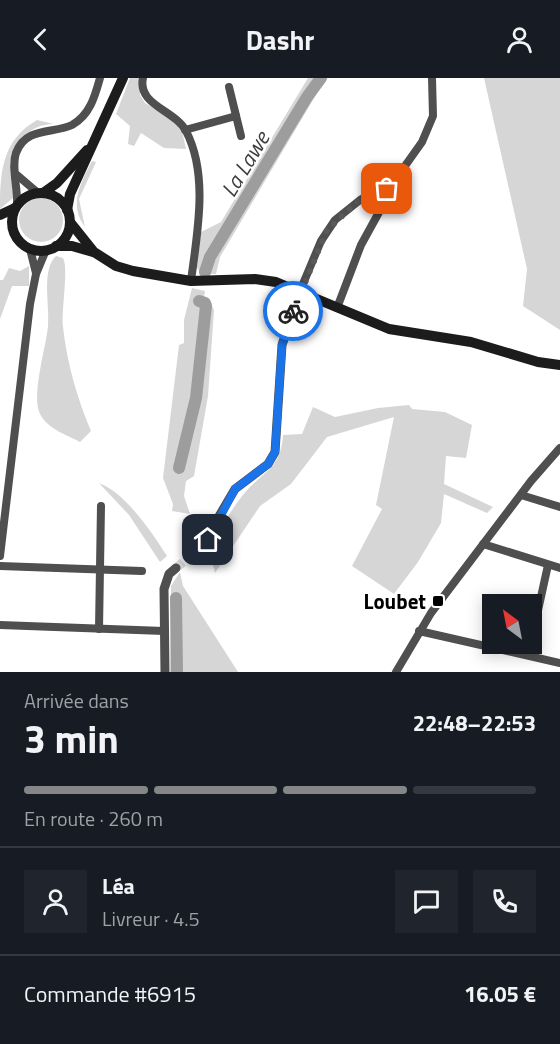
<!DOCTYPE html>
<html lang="fr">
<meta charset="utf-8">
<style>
:root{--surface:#171b24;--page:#20242c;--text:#f1f3f6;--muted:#9ea1a6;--line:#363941;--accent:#858687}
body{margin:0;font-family:"Titillium Web",sans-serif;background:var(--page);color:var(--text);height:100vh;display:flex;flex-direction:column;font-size:22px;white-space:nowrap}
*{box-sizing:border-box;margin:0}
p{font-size:20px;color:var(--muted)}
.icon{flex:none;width:33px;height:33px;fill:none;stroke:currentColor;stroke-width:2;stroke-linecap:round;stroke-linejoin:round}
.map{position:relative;height:594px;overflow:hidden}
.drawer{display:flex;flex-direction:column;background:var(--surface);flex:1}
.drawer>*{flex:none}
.needle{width:39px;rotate:328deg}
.controls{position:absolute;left:482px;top:516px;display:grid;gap:12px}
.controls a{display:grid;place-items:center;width:60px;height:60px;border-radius:0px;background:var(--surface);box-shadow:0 3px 15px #0003;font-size:30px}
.pin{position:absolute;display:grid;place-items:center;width:51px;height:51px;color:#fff;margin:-26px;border-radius:12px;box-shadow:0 3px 9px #0006}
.courier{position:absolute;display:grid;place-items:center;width:60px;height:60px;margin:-30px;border:4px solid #1a73e8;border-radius:50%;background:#fff;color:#222;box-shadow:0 2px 8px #0007}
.overview em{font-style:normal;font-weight:700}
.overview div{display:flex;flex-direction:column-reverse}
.overview{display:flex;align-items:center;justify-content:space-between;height:102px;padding:0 24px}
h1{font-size:39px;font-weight:700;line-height:45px}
.bar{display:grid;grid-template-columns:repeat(4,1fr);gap:9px 6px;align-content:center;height:72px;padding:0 24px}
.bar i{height:8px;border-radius:4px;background:var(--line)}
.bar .selected{background:var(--accent)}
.bar p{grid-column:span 4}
.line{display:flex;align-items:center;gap:15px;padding:0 24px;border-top:2px solid var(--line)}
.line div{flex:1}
.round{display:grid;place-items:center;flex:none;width:63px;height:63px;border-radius:0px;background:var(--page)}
header{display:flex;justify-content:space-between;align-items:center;height:78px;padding:0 24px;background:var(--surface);font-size:27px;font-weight:700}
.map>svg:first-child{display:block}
</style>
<header><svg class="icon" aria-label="back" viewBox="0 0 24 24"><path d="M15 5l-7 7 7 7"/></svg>Dashr<svg class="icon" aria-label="person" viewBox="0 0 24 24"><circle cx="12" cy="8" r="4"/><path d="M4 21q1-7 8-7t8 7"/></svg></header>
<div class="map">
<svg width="560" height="594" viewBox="0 0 560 594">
<rect width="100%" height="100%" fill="#fff"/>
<g fill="#d6d6d6">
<path d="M130,0H140V17L145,25L171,39L182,53L186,71L164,70L141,55L134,68L128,66L130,48L116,36Z"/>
<path d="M308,0H326L220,179L216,196H202L197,190L201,154L221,144Z"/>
<path d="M484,0H560V252L523,228L527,191Z"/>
<path d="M37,42L54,46C28,46 10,67 10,92C10,101 14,110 13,120L0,131C0,94 2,62 37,42Z"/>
<path d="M92,83L96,84L79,121L85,149C68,127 81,104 92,83Z"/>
<circle cx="41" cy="142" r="22"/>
<path d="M56,178L63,180C69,190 61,233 63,249C67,285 77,320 91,353L80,364C65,356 48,351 40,336C31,317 46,270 48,248C50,227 41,192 56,178Z"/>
<path d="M29,188V208H12L0,241V202H3L9,190L20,193Z"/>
<path d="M192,210L205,213L203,225L211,226L214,232L208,318L194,398L186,403L184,418L190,436L172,433L173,426L163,400L179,267L184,265V242Z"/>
<path d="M409,327L412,331L445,334L472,347L466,380L446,378L444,406L493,429L487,435L444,416L441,445L418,484L394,516L352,488L382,431L376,427L394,339L327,359L291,406L260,428L215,495L209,469C220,452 230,433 243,417C262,393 281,392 283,357L302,356L313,329L335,339L378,330Z"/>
<path d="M99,405C126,415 152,455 167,478L160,484L129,437Z"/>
<path d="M180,494L183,508L238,594H170L171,508Z"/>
</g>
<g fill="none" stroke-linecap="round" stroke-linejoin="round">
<g stroke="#9d9d9d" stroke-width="12">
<path d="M205,194L210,179L307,19L321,0"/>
<path d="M179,390L196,320L206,228L205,225L199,223"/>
<path d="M176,520L177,594"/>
</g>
<path stroke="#d9d9d9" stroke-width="9" stroke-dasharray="9 4.5" stroke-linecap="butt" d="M176,490L201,469"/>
<g stroke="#4f4f4f" stroke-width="8">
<path d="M143,0C137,27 175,32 186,53C209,97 197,156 191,203"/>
<path d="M229,9L241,58"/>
<path d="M185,52L236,38"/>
<path d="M17,97L38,115"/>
<path d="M17,126C18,110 11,90 16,75C26,48 54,56 72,47C90,37 95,18 100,0"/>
<path d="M30,171L36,195"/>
<path d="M300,213L321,163L335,142L360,122L395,102L422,64L433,38L432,0"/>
<path d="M337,230L361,167L383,127L386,108"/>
<path d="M521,417L560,429"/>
<path d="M483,466L560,490"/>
<path d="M0,478L30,226L36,196L46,172"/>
<path d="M0,488L142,493"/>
<path d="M537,537L548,487"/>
<path d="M0,547L164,553"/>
<path d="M99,551L101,428"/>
<path d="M419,553L560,585"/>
<path d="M396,594L431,535L531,403L560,370"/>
</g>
<g stroke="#4f4f4f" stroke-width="9">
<path d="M201,469L235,411L268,386L275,374L282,267L300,213"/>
<path d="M165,594L164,511L169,496L176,490"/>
</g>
<g stroke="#1c1c1c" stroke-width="10">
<path d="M43,115L57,105L87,72"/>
<circle cx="41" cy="144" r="29"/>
<path d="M67,132L70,116L123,0"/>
<path d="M0,137L15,130"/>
<path d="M70,144L94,174L116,188L133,193L191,203L255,201L276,204L389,251L471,264L538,284L560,287"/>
<path d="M56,168H72L93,174"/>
</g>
</g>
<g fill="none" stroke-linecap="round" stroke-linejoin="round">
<path stroke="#595959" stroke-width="6" stroke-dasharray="0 10.8" d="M293,233L327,152L356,125L386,108L387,111"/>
<path stroke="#1a73e8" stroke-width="8" d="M208,462L235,411L268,386L275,374L282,267L293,233"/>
</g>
<rect fill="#000" stroke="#fff" stroke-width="2" x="432" y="517" width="12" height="12" rx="3"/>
<g text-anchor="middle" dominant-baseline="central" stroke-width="5" stroke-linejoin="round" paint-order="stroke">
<g font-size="21" font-weight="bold" fill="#000" stroke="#fff" text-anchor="end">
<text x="426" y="523">Loubet</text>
</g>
<g font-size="22" font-style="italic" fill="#3e3e3e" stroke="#fff">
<text transform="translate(245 86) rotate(-59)">La Lawe</text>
</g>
</g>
</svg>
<div class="controls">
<a><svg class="needle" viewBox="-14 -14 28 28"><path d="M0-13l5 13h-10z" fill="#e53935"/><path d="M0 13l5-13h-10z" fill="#9ea1a6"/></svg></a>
</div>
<div class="pin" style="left:387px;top:111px;background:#ea580c"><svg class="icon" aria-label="bag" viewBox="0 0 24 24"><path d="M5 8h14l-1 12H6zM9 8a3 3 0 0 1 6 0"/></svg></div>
<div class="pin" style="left:208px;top:462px;background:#1f2937"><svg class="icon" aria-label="home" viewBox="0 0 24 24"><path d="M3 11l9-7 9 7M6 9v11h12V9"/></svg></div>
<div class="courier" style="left:293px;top:233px"><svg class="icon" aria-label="bike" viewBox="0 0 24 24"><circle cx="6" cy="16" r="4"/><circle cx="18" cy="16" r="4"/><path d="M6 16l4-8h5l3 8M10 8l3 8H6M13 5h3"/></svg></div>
</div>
<section class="drawer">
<div class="overview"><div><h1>3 min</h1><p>Arrivée dans</p></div><em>22:48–22:53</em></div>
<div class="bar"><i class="selected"></i><i class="selected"></i><i class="selected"></i><i></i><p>En route · 260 m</p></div>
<div class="line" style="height:108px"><a class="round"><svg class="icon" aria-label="person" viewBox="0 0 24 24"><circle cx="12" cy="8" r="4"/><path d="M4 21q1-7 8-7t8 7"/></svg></a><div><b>Léa</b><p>Livreur · 4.5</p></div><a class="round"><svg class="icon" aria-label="chat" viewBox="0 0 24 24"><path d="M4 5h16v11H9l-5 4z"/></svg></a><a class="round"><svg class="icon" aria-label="phone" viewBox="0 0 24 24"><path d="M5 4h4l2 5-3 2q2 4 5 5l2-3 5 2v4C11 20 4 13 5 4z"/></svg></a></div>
<div class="line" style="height:78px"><div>Commande #6915</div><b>16.05 €</b></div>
</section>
